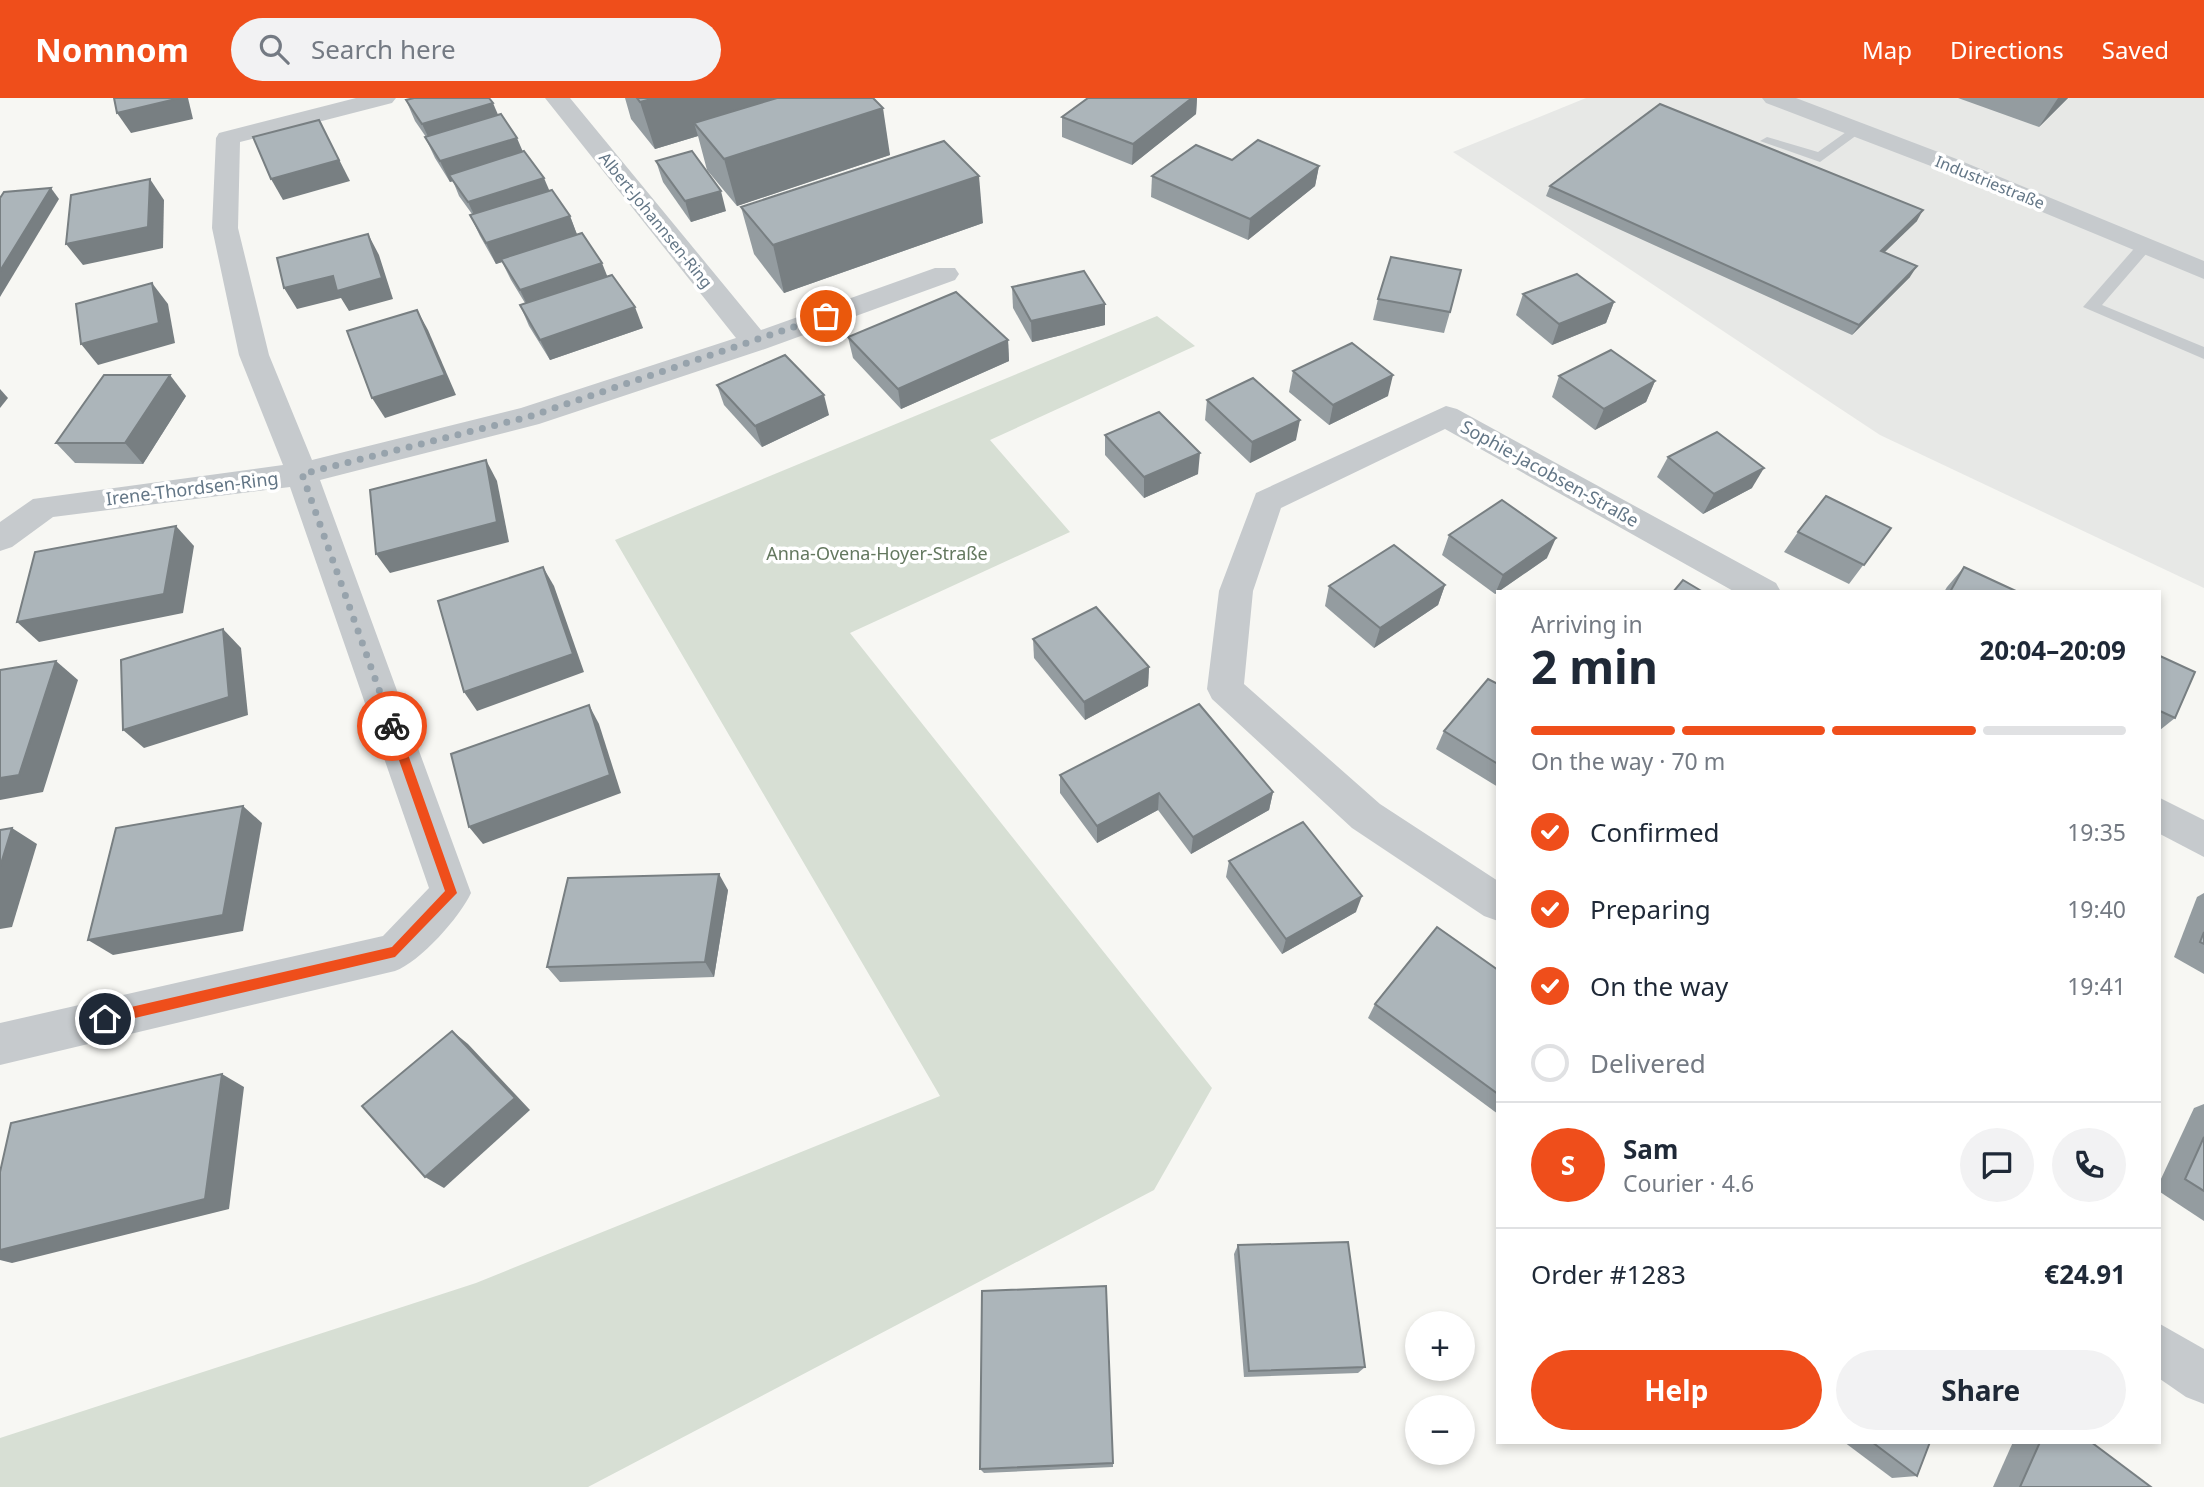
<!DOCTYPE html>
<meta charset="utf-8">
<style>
:root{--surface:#fff;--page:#f2f2f3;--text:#1f2937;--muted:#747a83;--line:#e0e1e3;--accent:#ef4e1b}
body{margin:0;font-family:"Noto Sans",sans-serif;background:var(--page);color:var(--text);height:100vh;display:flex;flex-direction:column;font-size:26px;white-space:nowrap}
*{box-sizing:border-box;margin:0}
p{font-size:23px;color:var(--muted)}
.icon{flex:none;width:38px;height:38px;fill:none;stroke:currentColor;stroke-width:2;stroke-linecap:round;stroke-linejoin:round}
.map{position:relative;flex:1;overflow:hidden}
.panel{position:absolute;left:1496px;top:492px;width:665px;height:854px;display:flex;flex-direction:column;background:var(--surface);border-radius:0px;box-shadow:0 4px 10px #0003}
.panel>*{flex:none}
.controls{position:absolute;left:1405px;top:1213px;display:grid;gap:14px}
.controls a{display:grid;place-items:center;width:70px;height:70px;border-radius:50%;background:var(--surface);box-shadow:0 4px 10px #0003;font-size:35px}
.pin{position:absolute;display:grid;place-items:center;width:60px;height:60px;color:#fff;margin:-30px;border:4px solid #fff;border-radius:50%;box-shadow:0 2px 7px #0007}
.courier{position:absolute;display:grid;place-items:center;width:70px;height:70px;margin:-35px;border:5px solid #ef4e1b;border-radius:50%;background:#fff;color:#222;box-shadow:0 2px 9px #0007}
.overview em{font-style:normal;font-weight:700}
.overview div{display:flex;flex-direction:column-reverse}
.overview{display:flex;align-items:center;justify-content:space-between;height:119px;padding:0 35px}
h1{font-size:46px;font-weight:700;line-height:52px}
.bar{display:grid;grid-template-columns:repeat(4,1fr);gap:10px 7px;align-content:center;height:84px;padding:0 35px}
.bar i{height:9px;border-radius:5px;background:var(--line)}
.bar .on{background:var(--accent)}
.bar p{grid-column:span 4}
.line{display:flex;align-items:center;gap:18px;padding:0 35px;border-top:2px solid var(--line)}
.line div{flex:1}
.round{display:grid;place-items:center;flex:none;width:74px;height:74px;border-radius:37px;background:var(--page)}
ol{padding:0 35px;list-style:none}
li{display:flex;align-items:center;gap:21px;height:77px}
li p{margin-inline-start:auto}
li .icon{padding:7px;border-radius:50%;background:var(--accent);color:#fff;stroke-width:4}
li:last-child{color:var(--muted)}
li i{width:38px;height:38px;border:4px solid var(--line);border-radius:50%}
.action{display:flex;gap:14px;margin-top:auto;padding:14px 35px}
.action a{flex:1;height:80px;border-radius:42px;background:var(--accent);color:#fff;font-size:28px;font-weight:700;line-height:80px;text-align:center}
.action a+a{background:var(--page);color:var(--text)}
header{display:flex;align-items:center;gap:42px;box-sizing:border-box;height:98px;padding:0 35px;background:var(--accent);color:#fff}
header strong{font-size:33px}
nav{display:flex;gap:38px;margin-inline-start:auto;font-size:24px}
.search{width:490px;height:63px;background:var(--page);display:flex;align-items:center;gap:18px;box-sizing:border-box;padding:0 24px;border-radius:38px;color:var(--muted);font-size:26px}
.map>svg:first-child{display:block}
</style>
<header>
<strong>Nomnom</strong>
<div class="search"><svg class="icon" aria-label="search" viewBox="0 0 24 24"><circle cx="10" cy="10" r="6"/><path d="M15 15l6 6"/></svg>Search here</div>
<nav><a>Map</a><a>Directions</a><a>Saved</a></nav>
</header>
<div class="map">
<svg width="2204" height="1389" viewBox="0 0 2204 1389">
<rect width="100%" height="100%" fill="#f7f7f3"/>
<path fill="#e7e8e6" d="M1586,0H2204V490L1880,337L1453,54Z"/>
<path fill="#d7dfd4" d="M1157,218L1195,248L990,342L1070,434L850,535L1212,990L1154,1092L588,1389H0V1340L476,1185L940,998L615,442Z"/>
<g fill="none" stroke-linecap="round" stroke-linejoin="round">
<g fill="#c6cacd" fill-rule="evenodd">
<path d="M1856,27L1863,31L1861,34L1820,64L1760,43L1767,39L1818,54Z"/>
<path d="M2145,143L2153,148L2102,207L2204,249V261L2083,209L2139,145Z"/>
</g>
<g fill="#c6cacd" fill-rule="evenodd">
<path d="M356,0H396L392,5L240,44L238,130L269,257L312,362L521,310L736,240L545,0H570L761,232L935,170H955L959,176L955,182L765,251L539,326L320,382L471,795C460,819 420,864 395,873L0,967V925L383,838L429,790L290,389L53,419L12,449L0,453V424L33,401L283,367L239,257L212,130L216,40L219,35Z"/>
<path d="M1762,0H1796L1954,60L2204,163V181L1936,70L1766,5Z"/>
<path d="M1446,308L1457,311L1776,485L1781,494H1735L1445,331L1281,410L1253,493L1244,586L1380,706L1498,783V823L1484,818L1352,730L1212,601L1207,591L1219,493L1256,395Z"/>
<path d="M2160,700L2204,722V759L2160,736Z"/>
<path d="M2160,1226L2204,1251V1306L2186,1299L2160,1281Z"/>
</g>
</g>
<g fill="#949ca0">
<path d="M625,0H873L890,57L737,108L707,72L698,38L655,51L631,21Z"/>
<path d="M1088,0H1197L1196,16L1132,67L1062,39V19Z"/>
<path d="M1958,0H2068L2039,29Z"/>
<path d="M406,2L498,17L549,93L570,118L577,137L643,230L550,262L529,228L520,207L525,205L511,182L502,164L496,166L480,138L470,117L472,116L459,98L453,83L450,84L435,60L425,39H426L415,23Z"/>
<path d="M1232,62L1319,68L1315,88L1248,142L1151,99L1152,78Z"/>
<path d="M656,63L726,113L691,124L663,84Z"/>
<path d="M1550,88L1917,123L1885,154L1910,179L1852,237L1546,98Z"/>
<path d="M741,109L983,125L784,195L754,156Z"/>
<path d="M1012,189L1105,227L1032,244L1013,210Z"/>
<path d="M1523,196L1614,204L1606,225L1552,247L1516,217Z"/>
<path d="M1378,201L1450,214L1444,235L1373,222Z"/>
<path d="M848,239L1008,242L1009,263L901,311L853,260Z"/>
<path d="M1293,273L1388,298L1329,327L1289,294Z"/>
<path d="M1559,278L1655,283L1646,304L1595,332L1552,299Z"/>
<path d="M717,287L829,317L762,349L724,307Z"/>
<path d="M186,298L143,366L75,365L56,345Z"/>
<path d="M1207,302L1296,342L1250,365L1205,322Z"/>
<path d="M1105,337L1198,376L1144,400L1105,357Z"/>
<path d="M1668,359L1752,390L1703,416L1657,379Z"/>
<path d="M1891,430L1849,486L1784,454L1798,434Z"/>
<path d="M1449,437L1547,460L1495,496L1442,457Z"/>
<path d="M1964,469L2018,494H1944L1947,489Z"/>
<path d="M1445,487L1438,507L1374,550L1325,508L1329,488Z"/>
<path d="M1033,541L1149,569L1148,588L1085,622L1034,560Z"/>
<path d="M2160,558L2175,620L2160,632Z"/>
<path d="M1498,586V689L1436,651L1444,633Z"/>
<path d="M1060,677L1273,694L1269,712L1191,756L1158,712L1097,745L1060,695Z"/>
<path d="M1229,763L1356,814L1282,856L1226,779Z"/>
<path d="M728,792L714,879L560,884L547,869Z"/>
<path d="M2204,795V876L2174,859L2197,799Z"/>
<path d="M1498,872V1016L1368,920L1375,906Z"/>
<path d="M2204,1006V1123L2160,1094V1083L2194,1010Z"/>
<path d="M1238,1147L1365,1269L1358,1275L1244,1279L1234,1156Z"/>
<path d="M1844,1344H1930L1917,1378L1892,1380Z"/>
<path d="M2013,1344H2091L2151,1389H1993Z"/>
<path d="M1113,1365V1369L984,1375L980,1371Z"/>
</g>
<g fill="#787f82">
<path d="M180,0H188L193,21L131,35L117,15Z"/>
<path d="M655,0H797L694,25L698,38L655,51L640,4Z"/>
<path d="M1192,0H1197L1196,16L1132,67L1133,46Z"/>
<path d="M2058,0H2068L2039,29Z"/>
<path d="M493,5L502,26L432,47L422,26Z"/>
<path d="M883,10L890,57L737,108L724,61Z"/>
<path d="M319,22L350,83L283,102L271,81Z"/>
<path d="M517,40L526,61L449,77L453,83L450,84L440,63Z"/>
<path d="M1319,68L1315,88L1248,142L1250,121Z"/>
<path d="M979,78L983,125L784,195L773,147Z"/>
<path d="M544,80L553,101L478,125L468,104Z"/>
<path d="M150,81L164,102L163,150L83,167L66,146Z"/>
<path d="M51,90L59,101L0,199V173Z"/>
<path d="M721,93L726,113L691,124L685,103Z"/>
<path d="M1923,112L1917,123L1875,163L1881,153Z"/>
<path d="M570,118L578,139L496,166L486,145Z"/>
<path d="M368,136L379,157L393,201L349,213L341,200L297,211L284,190Z"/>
<path d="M602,165L610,185L530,213L520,192Z"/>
<path d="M1917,168L1910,179L1852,237L1859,227Z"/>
<path d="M152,185L168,206L175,245L98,267L81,246Z"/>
<path d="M1614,204L1606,225L1552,247L1559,226Z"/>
<path d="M1105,206V227L1032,244L1031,223Z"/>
<path d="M635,209L643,230L550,262L540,242Z"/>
<path d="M417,212L428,232L456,297L385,320L372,300Z"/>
<path d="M1008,242L1009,263L901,311L898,291Z"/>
<path d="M170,277L186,298L143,366L125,345Z"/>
<path d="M1393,277L1388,298L1329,327L1333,307Z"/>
<path d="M1655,283L1646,304L1595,332L1604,311Z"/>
<path d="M0,291L8,300L0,310Z"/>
<path d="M824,297L829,317L762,349L755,328Z"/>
<path d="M1300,322L1296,342L1250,365L1252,344Z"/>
<path d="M1200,355L1198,376L1144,400V379Z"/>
<path d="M486,362L497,383L509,444L390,475L376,456Z"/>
<path d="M1764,370L1752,390L1703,416L1714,396Z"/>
<path d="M176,428L194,448L183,515L39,544L17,524Z"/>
<path d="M1556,440L1547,460L1495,496L1503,477Z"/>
<path d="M543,469L554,488L584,574L477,613L464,594Z"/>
<path d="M1445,487L1438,507L1374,550L1380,530Z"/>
<path d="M223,531L241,550L248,617L144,650L123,632Z"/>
<path d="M56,563L78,582L43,694L0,702V680Z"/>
<path d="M1149,569L1148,588L1085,622L1084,604Z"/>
<path d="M589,607L599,626L621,695L483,746L469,729Z"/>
<path d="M1273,694L1269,712L1191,756L1193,739Z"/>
<path d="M1159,695L1158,712L1097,745V728Z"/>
<path d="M243,708L262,725L243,833L113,857L88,842Z"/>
<path d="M12,730L37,746L12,829L0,831V769Z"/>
<path d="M719,776L728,792L714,879L705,864Z"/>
<path d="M1362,798L1356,814L1282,856L1286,841Z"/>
<path d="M452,933L468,946L530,1012L444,1090L425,1079Z"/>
<path d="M222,976L244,989L229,1111L12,1165L0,1162V1152Z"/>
</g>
<g fill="#acb5ba" stroke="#787f82" stroke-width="2">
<path d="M114,0H180L117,15Z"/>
<path d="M414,0H489L493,5L422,26L406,2Z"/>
<path d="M637,0H655L640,4Z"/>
<path d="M777,0H873L883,10L724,61L694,25Z"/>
<path d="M1088,0H1192L1133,46L1062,19Z"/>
<path d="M1660,6L1923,112L1881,153L1917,168L1859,227L1550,88Z"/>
<path d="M501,16L517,40L440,63L425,39Z"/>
<path d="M319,22L339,62L271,81L253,39Z"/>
<path d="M1258,42L1319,68L1250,121L1152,78L1196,47L1232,62Z"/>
<path d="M944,43L979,78L773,147L741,109Z"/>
<path d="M524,53L544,80L468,104L449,77Z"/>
<path d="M692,53L721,93L685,103L656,63Z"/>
<path d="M150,81L148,129L66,146L71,97Z"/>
<path d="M51,90L0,173V100L4,94Z"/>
<path d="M552,92L570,118L486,145L470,117Z"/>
<path d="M582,135L602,165L520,192L501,161Z"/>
<path d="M368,136L382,180L337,193L333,178L284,190L277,160Z"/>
<path d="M1391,159L1461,172L1450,214L1378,201Z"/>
<path d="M1084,173L1105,206L1031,223L1012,189Z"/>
<path d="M1577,176L1614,204L1559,226L1523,196Z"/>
<path d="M612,177L635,209L540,242L520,207Z"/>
<path d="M152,185L159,225L81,246L76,206Z"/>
<path d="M956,194L1008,242L898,291L848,239Z"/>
<path d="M417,212L445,277L372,300L347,233Z"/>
<path d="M1352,245L1393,277L1333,307L1293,273Z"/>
<path d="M1611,252L1655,283L1604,311L1559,278Z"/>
<path d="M785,257L824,297L755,328L717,287Z"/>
<path d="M104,277H170L125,345H56Z"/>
<path d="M1253,280L1300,322L1252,344L1207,302Z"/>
<path d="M1159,314L1200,355L1144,379L1105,337Z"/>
<path d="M1717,334L1764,370L1714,396L1668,359Z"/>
<path d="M486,362L497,424L376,456L370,392Z"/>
<path d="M1826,398L1891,430L1864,467L1798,434Z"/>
<path d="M1502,402L1556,440L1503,477L1449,437Z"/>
<path d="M176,428L164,496L17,524L35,454Z"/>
<path d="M1394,447L1445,487L1380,530L1329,488Z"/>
<path d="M543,469L573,556L464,594L438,503Z"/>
<path d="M1964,469L2018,494H1950Z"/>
<path d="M1683,482L1703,494H1673Z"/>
<path d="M1096,509L1149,569L1084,604L1033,541Z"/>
<path d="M223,531L229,599L123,632L121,562Z"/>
<path d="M2160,558L2195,574L2175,620L2160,613Z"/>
<path d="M56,563L19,677L0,680V572Z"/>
<path d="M1488,581L1498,586V666L1444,633Z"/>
<path d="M1199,606L1273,694L1193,739L1159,695L1097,728L1060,677Z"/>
<path d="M589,607L610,677L469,729L451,656Z"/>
<path d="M243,708L223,817L88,842L116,730Z"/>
<path d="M1303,724L1362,798L1286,841L1229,763Z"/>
<path d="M12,730L0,769V732Z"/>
<path d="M719,776L705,864L547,869L568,780Z"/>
<path d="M1437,829L1498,872V996L1375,906Z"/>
<path d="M2204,834V846L2200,844Z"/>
<path d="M452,933L515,1000L425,1079L362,1008Z"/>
<path d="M222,976L205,1101L0,1152V1074L11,1025Z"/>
<path d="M2204,1039V1093L2185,1081Z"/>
<path d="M1348,1144L1365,1269L1249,1273L1238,1147Z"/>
<path d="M1106,1188L1113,1365L980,1371L982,1193Z"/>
<path d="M1872,1344H1930L1917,1378Z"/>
<path d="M2040,1344H2091L2151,1389H2020Z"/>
</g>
<path fill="#ef4e1b" d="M392,624L398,628L457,795L395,859L105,927L101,925V917L105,915L392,849L445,793L387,628Z"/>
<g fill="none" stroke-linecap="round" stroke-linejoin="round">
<path stroke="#97a3ac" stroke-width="7" stroke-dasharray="0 12.6" d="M392,628L302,376L528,319L826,218"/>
</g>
<g text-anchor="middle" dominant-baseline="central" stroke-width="7" stroke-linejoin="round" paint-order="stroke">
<g font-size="16" fill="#637686" stroke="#fff">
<text transform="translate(1990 84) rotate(22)">Industriestraße</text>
<text transform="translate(656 122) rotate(51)">Albert-Johannsen-Ring</text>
</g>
<g font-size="18" fill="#637686" stroke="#fff">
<text transform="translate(1550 375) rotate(29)">Sophie-Jacobsen-Straße</text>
<text transform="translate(192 390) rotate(-7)">Irene-Thordsen-Ring</text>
</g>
<g font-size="18" fill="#64785f" stroke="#fff">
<text x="877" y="455">Anna-Ovena-Hoyer-Straße</text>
</g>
</g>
</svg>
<div class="controls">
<a>+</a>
<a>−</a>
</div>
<div class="pin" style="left:826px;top:218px;background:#ea580c"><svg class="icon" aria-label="bag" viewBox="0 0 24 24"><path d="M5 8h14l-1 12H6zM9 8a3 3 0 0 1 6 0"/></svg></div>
<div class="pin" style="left:105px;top:921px;background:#1f2937"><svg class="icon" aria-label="home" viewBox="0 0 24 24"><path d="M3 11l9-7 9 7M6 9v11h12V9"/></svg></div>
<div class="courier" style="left:392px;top:628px"><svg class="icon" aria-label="bike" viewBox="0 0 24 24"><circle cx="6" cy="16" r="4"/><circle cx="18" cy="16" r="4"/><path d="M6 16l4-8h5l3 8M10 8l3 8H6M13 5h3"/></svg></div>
<section class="panel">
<div class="overview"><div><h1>2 min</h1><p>Arriving in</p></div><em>20:04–20:09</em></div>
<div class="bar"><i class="on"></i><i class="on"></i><i class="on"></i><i></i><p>On the way · 70 m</p></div>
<ol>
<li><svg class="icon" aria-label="check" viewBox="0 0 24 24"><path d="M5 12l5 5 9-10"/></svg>Confirmed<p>19:35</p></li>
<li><svg class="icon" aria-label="check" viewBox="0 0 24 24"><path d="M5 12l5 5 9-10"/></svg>Preparing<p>19:40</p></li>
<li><svg class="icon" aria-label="check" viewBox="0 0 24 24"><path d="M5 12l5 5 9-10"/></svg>On the way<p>19:41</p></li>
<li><i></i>Delivered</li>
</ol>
<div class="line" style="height:126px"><b class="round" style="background:var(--accent);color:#fff">S</b><div><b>Sam</b><p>Courier · 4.6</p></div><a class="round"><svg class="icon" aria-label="chat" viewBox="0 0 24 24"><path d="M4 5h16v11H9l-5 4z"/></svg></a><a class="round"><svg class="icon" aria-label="phone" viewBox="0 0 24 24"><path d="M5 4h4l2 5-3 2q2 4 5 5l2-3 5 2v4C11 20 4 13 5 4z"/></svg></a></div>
<div class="line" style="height:91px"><div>Order #1283</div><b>€24.91</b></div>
<div class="action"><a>Help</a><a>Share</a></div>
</section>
</div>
